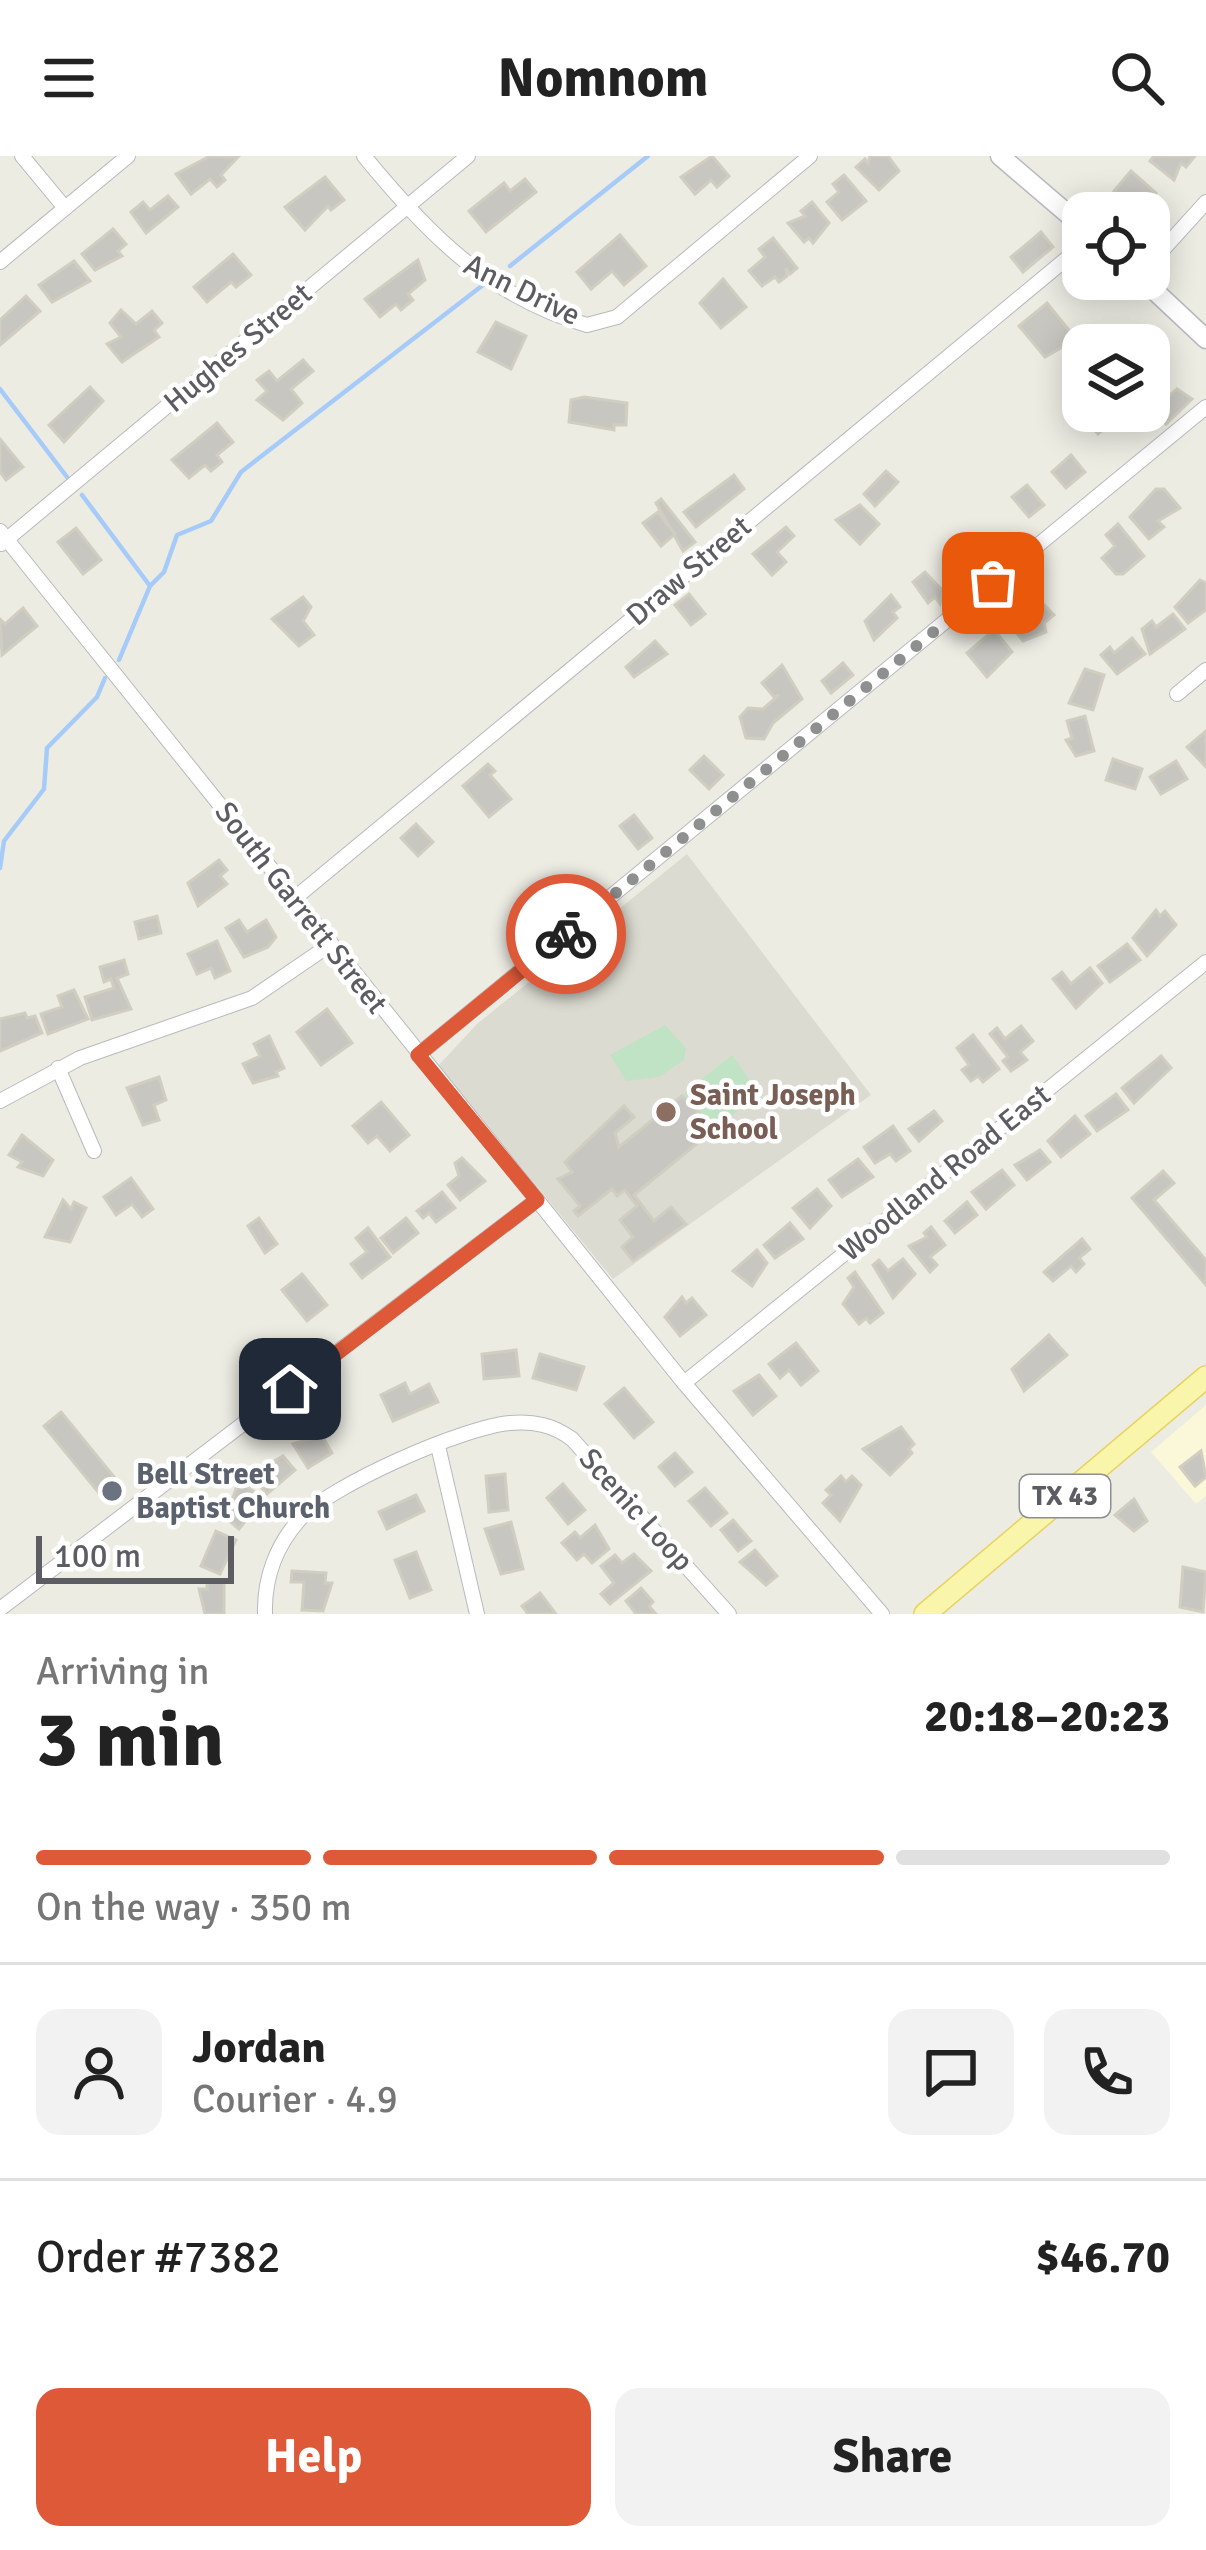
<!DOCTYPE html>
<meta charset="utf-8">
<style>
:root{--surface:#fff;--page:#f2f2f2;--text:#222;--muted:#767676;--line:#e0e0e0;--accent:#dd5938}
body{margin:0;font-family:Signika,sans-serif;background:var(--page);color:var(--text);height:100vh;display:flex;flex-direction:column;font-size:45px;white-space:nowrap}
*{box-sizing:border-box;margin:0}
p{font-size:39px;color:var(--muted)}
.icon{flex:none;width:66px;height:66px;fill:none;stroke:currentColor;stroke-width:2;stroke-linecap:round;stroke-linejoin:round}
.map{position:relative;height:1458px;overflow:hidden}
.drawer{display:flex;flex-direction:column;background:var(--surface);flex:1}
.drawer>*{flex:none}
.tools{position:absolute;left:1062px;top:36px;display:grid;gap:24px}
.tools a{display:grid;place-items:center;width:108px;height:108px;border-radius:24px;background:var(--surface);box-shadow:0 6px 30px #0003;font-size:60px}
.scale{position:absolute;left:36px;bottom:30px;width:198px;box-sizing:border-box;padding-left:12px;border:6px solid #5b5d62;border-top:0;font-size:33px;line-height:42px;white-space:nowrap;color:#5b5d62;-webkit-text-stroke:9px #fff;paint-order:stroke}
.pin{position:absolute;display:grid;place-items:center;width:102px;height:102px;color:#fff;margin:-51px;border-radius:24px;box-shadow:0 6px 18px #0006}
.courier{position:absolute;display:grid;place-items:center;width:120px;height:120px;margin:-60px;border:9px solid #dd5938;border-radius:50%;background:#fff;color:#222;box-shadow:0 3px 15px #0007}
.headline em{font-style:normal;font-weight:700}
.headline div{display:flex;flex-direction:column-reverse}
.headline{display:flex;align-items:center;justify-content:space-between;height:204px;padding:0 36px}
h1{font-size:78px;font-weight:700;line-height:90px}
.bar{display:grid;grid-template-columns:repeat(4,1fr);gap:18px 12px;align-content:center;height:144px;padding:0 36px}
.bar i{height:15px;border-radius:9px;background:var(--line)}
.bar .selected{background:var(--accent)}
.bar p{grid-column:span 4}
.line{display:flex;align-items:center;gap:30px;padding:0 36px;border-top:3px solid var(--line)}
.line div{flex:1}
.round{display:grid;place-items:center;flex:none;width:126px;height:126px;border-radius:24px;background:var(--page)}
.cta{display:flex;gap:24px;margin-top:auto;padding:24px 36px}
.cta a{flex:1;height:138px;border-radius:24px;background:var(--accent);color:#fff;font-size:48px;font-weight:700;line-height:138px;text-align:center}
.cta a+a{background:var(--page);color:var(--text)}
header{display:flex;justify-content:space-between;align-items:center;height:156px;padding:0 36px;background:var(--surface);font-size:54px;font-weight:700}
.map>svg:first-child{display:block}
</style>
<header><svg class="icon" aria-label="menu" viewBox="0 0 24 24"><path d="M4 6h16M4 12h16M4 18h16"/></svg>Nomnom<svg class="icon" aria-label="search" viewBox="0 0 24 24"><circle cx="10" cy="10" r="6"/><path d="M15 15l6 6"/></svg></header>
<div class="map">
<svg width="1206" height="1458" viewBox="0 0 1206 1458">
<rect width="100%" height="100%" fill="#edece3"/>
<path fill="#fbf7d9" d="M1206,1249V1340L1196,1348L1151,1296Z"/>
<path fill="#dcdbd1" d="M687,698L871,939L613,1123L438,910L477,868Z"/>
<g fill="#c0e3c5">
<path d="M665,869L686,892L684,904L659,921L626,925L610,899Z"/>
<path d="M732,899L759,937L716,973L683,938Z"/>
</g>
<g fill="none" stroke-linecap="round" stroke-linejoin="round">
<g stroke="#a6cbf9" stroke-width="4.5">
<path d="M510,110L648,0"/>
<path d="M0,233L67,321"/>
<path d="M82,339L150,430L119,504"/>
<path d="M150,430L164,416L177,379L211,365L241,316L483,129"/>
<path d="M0,712L4,685L44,633L47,592L97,541L105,522"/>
</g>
</g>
<g fill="#c8c6c0" stroke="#d1cec1" stroke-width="3">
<path d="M210,0L238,1L221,19L225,24L217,31L210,23L191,38L176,18Z"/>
<path d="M712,0L729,20L717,31L711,24L695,38L681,21Z"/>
<path d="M870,0H888L899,15L879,34L856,11L865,3L868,7Z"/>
<path d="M1154,0H1195L1186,11L1181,7L1174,24L1150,5Z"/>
<path d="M1131,15L1156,37L1141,52L1146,57H1121L1111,48L1119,39L1114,35Z"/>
<path d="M844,19L866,45L842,64L827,46L839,36L833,28Z"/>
<path d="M325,21L344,44L331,54L328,50L305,74L285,51Z"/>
<path d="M525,23L536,36L486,76L469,55L504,27L510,35Z"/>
<path d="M168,40L178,51L146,77L131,56L143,46L150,54Z"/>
<path d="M812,46L829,67L813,87L809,82L804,86L788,67L805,60L801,55Z"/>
<path d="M113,73L126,88L118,95L122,100L95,114L82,98Z"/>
<path d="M1041,76L1053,91L1023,116L1011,101Z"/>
<path d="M620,79L646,110L624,129L612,115L591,133L577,116Z"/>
<path d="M773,82L797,112L790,118L786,112L787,120L779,126L775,121L762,130L749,115L765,101L759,93Z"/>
<path d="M233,98L251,119L236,131L231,126L207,146L194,131Z"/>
<path d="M418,104L425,124L408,138L413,144L401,154L396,148L380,161L365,143Z"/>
<path d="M74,105L90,125L52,146L39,129Z"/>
<path d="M723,123L746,151L721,172L700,147Z"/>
<path d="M26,140L40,155L0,189V164Z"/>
<path d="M1047,147L1072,178L1071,186L1045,201L1019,170Z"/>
<path d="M121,154L136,168L152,155L162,167L154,174L159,181L122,206L107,188L121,181L110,167Z"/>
<path d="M496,166L526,180L511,213L478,196Z"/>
<path d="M303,204L313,215L291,233L302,247L283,264L257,244L267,235L257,224L269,215L277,225Z"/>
<path d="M90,231L103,245L64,286L49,269Z"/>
<path d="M1177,233L1192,243L1166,268L1154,254Z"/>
<path d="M584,241L627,247L626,269H614V274L569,266L571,244Z"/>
<path d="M1087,255H1125L1098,278L1082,260Z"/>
<path d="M217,267L233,286L217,299L222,306L211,315L205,309L189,322L172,304Z"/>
<path d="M0,283L23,311L6,324L0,316Z"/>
<path d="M1071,299L1085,316L1066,332L1052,316Z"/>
<path d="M886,315L898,326L875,350L864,338Z"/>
<path d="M734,319L744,333L696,371L684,356Z"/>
<path d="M1027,329L1044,349L1029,361L1012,341Z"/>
<path d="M1156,333H1164L1180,352L1158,365L1164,371L1149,383L1130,361Z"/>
<path d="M661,343L695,386L683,395L656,347Z"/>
<path d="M860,349L879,368L860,388L836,364Z"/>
<path d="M658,356L675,378L661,390L643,367Z"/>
<path d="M1118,368L1144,400L1123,418H1116L1102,402L1115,390L1106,379Z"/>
<path d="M786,371L794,380L777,396L786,406L772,419L753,398Z"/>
<path d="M76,372L101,404L83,418L58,386Z"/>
<path d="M925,416L943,435L940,448L935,441L928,447L913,426Z"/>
<path d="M1200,424L1206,427V454L1188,467L1175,451Z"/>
<path d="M689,438L705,458L691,469L675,449Z"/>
<path d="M1033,438L1054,459L1044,467L1046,476L1023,485L1010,469L1027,457L1020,449Z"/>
<path d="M891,439L900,451L893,456L897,462L874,484L865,465Z"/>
<path d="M303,441L311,451L303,465L314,479L299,490L272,463Z"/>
<path d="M23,452L37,470L2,499L0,463L5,468Z"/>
<path d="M1173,458L1185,473L1150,498L1142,473L1152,465L1156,471Z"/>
<path d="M994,474L1012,496L987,521L967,497Z"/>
<path d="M1132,482L1145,498L1117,518L1101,499L1110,491L1114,497Z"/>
<path d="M655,485L667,498L634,521L626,511Z"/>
<path d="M843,507L853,519L831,537L822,525Z"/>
<path d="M782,509L802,543L773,567L764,583L746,582L740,561L748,552L763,553L779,539L774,541L762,527Z"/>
<path d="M1085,513L1104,519L1093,554L1069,547Z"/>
<path d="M1085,560L1094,595L1076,600L1066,584L1072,582L1067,565Z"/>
<path d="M1206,575V611L1187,591Z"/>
<path d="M704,600L723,619L709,633L690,614Z"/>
<path d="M1113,603L1142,613L1135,633L1106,624Z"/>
<path d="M1176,605L1187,623L1161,638L1150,621Z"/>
<path d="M488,608L495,615L490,619L511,643L489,661L463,630Z"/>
<path d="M634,659L652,682L638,693L620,670Z"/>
<path d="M416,668L433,686L418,700L401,682Z"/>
<path d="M219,704L227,714L220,720L227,728L198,750L188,727Z"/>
<path d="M1156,754L1160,760L1165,755L1176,769L1147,800L1133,782Z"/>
<path d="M157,760L161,777L139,783L135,766Z"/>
<path d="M239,764L247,776L266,764L276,781L268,791L244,801L226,772Z"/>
<path d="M217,785L230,815L215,822L211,812L197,818L188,798Z"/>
<path d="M1127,788L1140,804L1110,826L1098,810Z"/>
<path d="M124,804L128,818L117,822L131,853L92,864L85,841L114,832L111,823L104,826L100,811Z"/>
<path d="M1090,812L1102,827L1076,852L1053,823L1062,816L1071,828Z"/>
<path d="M74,834L88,863L48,878L41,858L62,851L58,840Z"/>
<path d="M327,853L352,887L321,909L297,876Z"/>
<path d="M25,857L27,862L35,860L42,877L0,895V863Z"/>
<path d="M1021,870L1033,885L1020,896L1027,904L1011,915L1003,905L1008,901L990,878L997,872L1005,883Z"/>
<path d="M973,879L999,913L983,926L978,920L971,925L962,914L969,909L957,892Z"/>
<path d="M269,880L284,912L276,916L278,920L253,927L243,908L260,900L254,888Z"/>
<path d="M1161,900L1171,912L1134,947L1122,932Z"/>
<path d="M159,921L166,944L154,949L159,964L143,969L127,932Z"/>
<path d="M1116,938L1128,954L1097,975L1086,960Z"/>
<path d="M682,940L715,973L634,1039L654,1065L671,1051L686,1068L633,1105L622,1091L633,1081L620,1064L637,1050L625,1034L617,1040L612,1033L578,1060L574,1055L580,1050L558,1023L572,1016L565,1006L624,950L634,961L615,977L619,991Z"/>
<path d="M381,946L409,979L390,995L377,980L368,987L353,970Z"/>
<path d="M934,955L942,965L919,985L909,973Z"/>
<path d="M1075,960L1090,978L1061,1001L1048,985Z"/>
<path d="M893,970L910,995L896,1005L890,998L875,1007L864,991Z"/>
<path d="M22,979L53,1004L43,1020L18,1011L22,1006L9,999Z"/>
<path d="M1040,994L1050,1006L1027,1024L1015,1009Z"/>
<path d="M462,1002L485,1025L460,1044L448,1029L459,1020L455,1007Z"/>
<path d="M858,1003L873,1021L842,1041L829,1024Z"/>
<path d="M1002,1014L1014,1029L986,1053L972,1036Z"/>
<path d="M1163,1015L1174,1027L1154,1044L1206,1104V1129L1132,1042Z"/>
<path d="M131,1022L153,1053L142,1061L132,1048L116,1059L104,1041Z"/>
<path d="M817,1033L831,1050L810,1072L793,1052Z"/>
<path d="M442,1036L455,1052L436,1066L429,1057L423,1062L417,1055Z"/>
<path d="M63,1044L71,1053L74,1046L86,1052L70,1086L45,1081Z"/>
<path d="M967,1046L977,1059L955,1077L945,1065Z"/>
<path d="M259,1062L277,1088L265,1097L248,1070Z"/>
<path d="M406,1062L418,1077L393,1097L381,1082Z"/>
<path d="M790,1067L803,1083L775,1102L764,1089Z"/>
<path d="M931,1071L945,1089L930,1101L937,1109L930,1116L909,1090L927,1081L924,1077Z"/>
<path d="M368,1072L390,1101L362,1122L351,1108L367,1096L356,1082Z"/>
<path d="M1082,1083L1090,1093L1079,1102L1084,1108L1076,1116L1071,1110L1053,1125L1044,1116Z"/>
<path d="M757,1094L767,1107L752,1130L733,1115Z"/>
<path d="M903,1103L915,1118L893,1142L873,1109L879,1104L888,1115Z"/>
<path d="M855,1116L883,1157L870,1167L866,1162L859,1168L843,1148L854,1131L848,1122Z"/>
<path d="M302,1118L327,1149L307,1165L282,1134Z"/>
<path d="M682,1141L686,1147L692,1142L706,1159L680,1180L665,1161Z"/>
<path d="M1049,1179L1067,1199L1024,1235L1012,1213Z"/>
<path d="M796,1187L818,1215L801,1229L789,1214L780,1222L769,1208Z"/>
<path d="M516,1194L519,1220L484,1223L482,1198Z"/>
<path d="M540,1198L584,1211L576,1234L533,1222Z"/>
<path d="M759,1219L776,1240L753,1259L734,1235Z"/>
<path d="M405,1227L410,1238L429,1228L438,1246L393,1265L381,1239Z"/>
<path d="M624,1232L653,1266L634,1282L605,1248Z"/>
<path d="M61,1256L115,1322L98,1336L44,1270Z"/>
<path d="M901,1271L914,1288L909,1293L912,1297L890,1319L863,1293Z"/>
<path d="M322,1280L332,1297L308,1312L293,1288Z"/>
<path d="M1201,1295L1206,1321L1195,1330L1180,1311Z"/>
<path d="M675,1297L692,1316L675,1330L659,1311Z"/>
<path d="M283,1300L295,1314L267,1338L251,1319Z"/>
<path d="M505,1318L508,1354L489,1356L486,1320Z"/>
<path d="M841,1320L846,1326L852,1320L861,1329L840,1365L823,1347L831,1339L826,1334Z"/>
<path d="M239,1324L263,1343L239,1373L226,1362Z"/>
<path d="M563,1328L585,1354L568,1368L547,1342Z"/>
<path d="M705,1332L727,1357L711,1370L689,1345Z"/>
<path d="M416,1339L424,1355L387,1373L379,1356Z"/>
<path d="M1134,1343L1147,1365L1134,1375L1115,1359Z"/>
<path d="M733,1364L751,1385L738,1395L721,1374Z"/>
<path d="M511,1366L523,1413L501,1418L485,1373Z"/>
<path d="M595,1369L609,1393L592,1407L584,1398L577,1404L562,1387L575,1376L580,1382Z"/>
<path d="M216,1375L236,1384L220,1418L201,1410Z"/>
<path d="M755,1394L777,1420L766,1429L740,1406Z"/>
<path d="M416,1396L431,1434L410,1442L395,1404Z"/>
<path d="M634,1398L651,1415L610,1448L601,1438L614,1427L601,1410L615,1399L622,1407Z"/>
<path d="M1183,1411L1206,1416L1203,1456L1180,1451Z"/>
<path d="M292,1415L326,1417L325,1427H332L323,1455L302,1454L304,1426H291Z"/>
<path d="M207,1424H224V1458H205L199,1433H207Z"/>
<path d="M641,1432L653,1446L649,1450L656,1458H636L626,1445Z"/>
<path d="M540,1437L556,1458H528L522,1450Z"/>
</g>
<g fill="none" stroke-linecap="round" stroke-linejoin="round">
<defs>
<g id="minor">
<path d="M22,0L65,52"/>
<path d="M364,0C426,76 489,141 587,169L617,161L810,0"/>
<path d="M0,106L128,0"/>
<path d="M1149,109L1206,46"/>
<path d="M0,375L684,1227L882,1458"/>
<path d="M1,388L468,0"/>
<path d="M1177,538L1206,514"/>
<path d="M295,742L1083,89"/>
<path d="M418,899L1206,251"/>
<path d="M58,912L94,995"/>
<path d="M0,945L80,902L252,842L331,788"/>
<path d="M684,1227L1206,806"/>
<path d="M438,1290L477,1458"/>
<path d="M0,1453L537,1044"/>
<path d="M265,1458C264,1423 276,1390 299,1364C330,1329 464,1271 510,1267C534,1265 553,1269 572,1283L729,1458"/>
</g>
<g id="tertiary">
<path d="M1000,0L1083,71"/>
<path d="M1142,123L1206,183"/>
</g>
<path id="primary" d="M925,1458L1206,1221"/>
</defs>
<use href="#minor" stroke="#b8b9be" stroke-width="16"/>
<use href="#tertiary" stroke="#b8b9be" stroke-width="21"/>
<use href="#primary" stroke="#e8d261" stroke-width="24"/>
<use href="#minor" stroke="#fff" stroke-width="14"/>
<use href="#tertiary" stroke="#fff" stroke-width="18"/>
<use href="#primary" stroke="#f9f6ab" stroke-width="21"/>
</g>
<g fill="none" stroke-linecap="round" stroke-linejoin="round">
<path stroke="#8e8f8f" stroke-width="12" stroke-dasharray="0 21.6" d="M566,778L993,427"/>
<path stroke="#dd5938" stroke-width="15" d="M290,1233L537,1044L418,899L566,778"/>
</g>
<circle fill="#8d6e63" stroke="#fff" stroke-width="4.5" cx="666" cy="956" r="12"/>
<circle fill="#6b7280" stroke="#fff" stroke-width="4.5" cx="112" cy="1335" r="12"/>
<g text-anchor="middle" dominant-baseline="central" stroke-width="9" stroke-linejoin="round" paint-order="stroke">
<rect fill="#fff" stroke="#8c8e91" stroke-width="3" x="1020" y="1319" width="90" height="42" rx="9"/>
<g font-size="27" font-weight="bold" fill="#5b5d62">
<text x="1065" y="1340">TX 43</text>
</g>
<g font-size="30" fill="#5b5d62" stroke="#fff">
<text transform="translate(522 134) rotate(26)">Ann Drive</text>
<text transform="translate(238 192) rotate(-40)">Hughes Street</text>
<text transform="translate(689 415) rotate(-40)">Draw Street</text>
<text transform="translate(301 752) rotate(52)">South Garrett Street</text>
<text transform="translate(945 1017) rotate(-39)">Woodland Road East</text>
<text transform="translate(636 1354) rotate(48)">Scenic Loop</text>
</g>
<g font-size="30" font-weight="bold" fill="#785e54" stroke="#fff" text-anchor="start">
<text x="690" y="939">Saint Joseph<tspan x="690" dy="34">School</tspan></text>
</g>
<g font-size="30" font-weight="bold" fill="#5b616d" stroke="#fff" text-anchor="start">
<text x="136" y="1318">Bell Street<tspan x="136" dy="34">Baptist Church</tspan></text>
</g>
</g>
</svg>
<div class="tools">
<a><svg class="icon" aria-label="locate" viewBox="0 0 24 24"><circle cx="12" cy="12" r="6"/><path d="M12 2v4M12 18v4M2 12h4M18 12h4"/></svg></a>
<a><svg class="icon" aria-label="layers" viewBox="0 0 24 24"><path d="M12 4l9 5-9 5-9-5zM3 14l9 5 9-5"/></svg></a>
</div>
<div class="scale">100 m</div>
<div class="pin" style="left:993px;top:427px;background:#ea580c"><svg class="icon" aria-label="bag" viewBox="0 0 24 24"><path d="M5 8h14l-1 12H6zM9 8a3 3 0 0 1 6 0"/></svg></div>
<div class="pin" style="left:290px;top:1233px;background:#1f2937"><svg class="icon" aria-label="home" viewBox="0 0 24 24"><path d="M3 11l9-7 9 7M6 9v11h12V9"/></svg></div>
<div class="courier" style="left:566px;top:778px"><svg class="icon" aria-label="bike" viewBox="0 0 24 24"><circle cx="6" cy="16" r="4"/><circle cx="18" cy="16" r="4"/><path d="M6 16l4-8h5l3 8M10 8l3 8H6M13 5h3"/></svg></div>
</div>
<section class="drawer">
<div class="headline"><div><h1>3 min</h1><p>Arriving in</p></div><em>20:18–20:23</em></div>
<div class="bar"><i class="selected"></i><i class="selected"></i><i class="selected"></i><i></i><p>On the way · 350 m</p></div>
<div class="line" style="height:216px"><a class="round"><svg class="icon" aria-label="person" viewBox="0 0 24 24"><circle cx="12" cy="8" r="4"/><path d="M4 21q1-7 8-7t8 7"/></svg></a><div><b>Jordan</b><p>Courier · 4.9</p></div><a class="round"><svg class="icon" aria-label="chat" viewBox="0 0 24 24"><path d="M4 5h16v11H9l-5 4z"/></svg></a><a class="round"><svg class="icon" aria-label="phone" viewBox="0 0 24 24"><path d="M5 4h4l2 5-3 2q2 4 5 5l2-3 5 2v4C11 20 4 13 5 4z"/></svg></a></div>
<div class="line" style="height:156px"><div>Order #7382</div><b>$46.70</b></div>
<div class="cta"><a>Help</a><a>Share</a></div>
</section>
